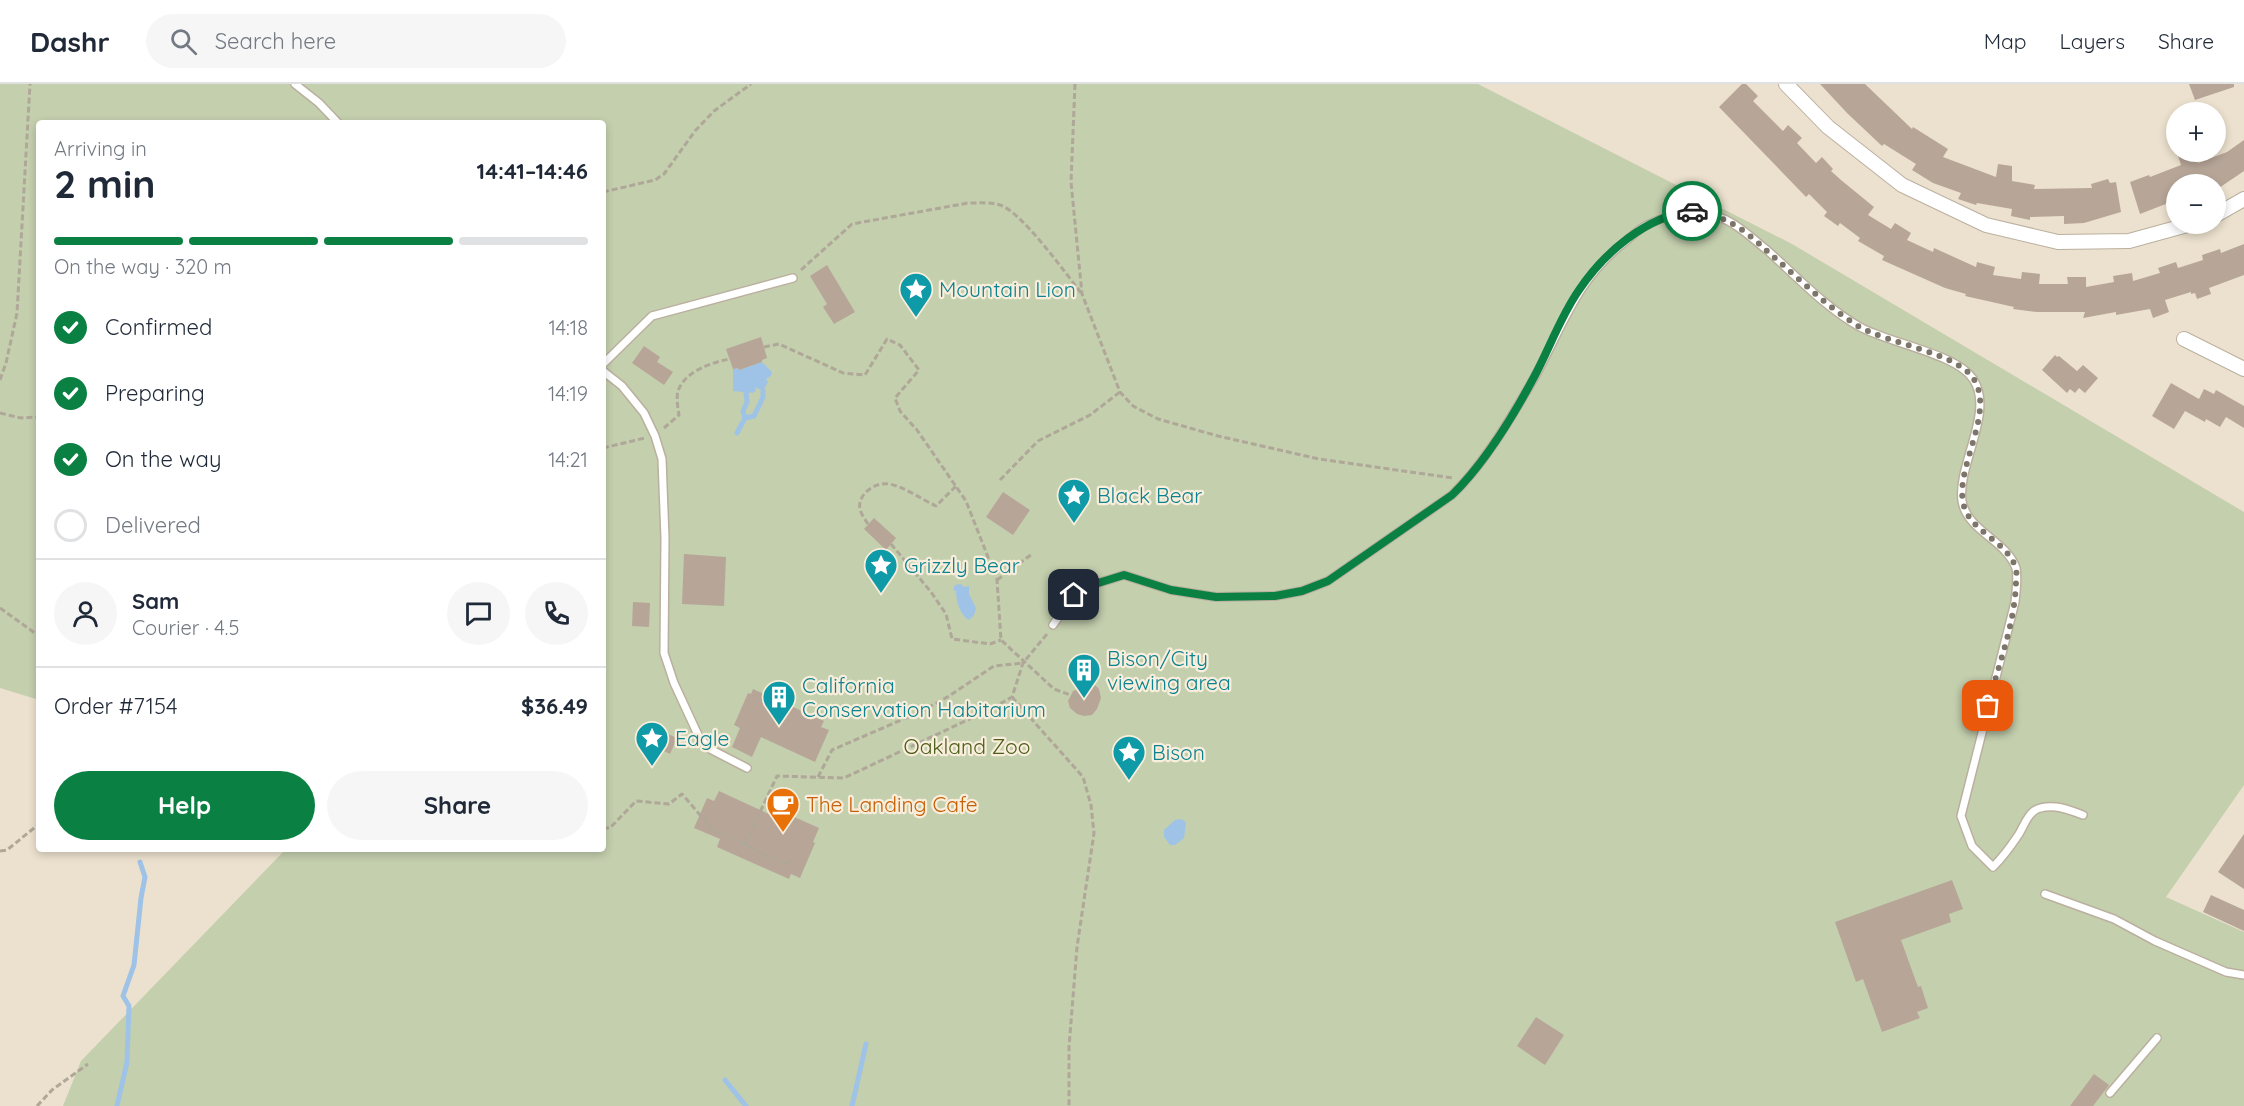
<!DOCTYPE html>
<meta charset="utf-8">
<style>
:root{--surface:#fff;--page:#f6f6f7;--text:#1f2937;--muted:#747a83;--line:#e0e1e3;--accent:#0b8043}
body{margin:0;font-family:Quicksand,sans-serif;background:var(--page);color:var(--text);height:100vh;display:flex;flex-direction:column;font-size:22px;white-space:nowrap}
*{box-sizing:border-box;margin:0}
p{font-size:20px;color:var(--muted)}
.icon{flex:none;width:33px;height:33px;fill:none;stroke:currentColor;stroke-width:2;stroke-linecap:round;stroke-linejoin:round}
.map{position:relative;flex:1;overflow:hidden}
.panel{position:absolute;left:36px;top:36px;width:570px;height:732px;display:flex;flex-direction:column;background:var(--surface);border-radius:6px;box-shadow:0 3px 9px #0003}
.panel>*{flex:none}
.controls{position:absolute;left:2166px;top:18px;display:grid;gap:12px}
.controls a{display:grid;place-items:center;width:60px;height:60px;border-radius:50%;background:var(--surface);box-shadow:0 3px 9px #0003;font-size:30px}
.pin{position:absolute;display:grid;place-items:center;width:51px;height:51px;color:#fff;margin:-26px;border-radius:12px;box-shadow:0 3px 9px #0006}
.courier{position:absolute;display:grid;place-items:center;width:60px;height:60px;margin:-30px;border:4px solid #0b8043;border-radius:50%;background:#fff;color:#222;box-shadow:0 2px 8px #0007}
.headline em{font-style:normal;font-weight:800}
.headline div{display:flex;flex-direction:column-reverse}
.headline{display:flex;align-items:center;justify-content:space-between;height:102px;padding:0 18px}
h1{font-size:39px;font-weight:800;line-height:45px}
.bar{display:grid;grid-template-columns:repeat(4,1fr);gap:9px 6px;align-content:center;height:72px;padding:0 18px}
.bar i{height:8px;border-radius:4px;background:var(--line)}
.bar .active{background:var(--accent)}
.bar p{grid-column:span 4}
.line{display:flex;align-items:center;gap:15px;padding:0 18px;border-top:2px solid var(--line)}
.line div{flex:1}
.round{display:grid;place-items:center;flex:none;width:63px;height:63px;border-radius:32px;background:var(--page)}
ol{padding:0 18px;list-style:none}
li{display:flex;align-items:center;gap:18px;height:66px}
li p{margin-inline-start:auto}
li .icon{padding:6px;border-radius:50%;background:var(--accent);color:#fff;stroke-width:4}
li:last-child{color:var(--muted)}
li i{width:33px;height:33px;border:3px solid var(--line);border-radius:50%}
.action{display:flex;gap:12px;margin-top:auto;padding:12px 18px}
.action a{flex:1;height:69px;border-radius:36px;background:var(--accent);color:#fff;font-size:24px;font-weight:800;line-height:69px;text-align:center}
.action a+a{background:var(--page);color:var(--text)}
header{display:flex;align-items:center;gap:36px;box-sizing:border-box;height:84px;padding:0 30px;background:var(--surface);border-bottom:2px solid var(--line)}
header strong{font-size:28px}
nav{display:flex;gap:33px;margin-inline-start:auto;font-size:21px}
.search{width:420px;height:54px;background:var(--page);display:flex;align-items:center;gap:15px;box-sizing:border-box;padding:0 21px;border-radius:33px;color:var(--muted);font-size:22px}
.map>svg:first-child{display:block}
</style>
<header>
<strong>Dashr</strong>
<div class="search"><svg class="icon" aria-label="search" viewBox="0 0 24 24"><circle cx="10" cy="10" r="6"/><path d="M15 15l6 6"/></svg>Search here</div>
<nav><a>Map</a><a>Layers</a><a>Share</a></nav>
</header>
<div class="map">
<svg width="2244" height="1022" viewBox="0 0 2244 1022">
<rect width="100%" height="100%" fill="#ece1ce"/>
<path fill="#c4cfae" d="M0,0H1478L1792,160L2244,428V701L2166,813L2244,848V1022H63L81,977L286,765H603V39H39V616L0,604Z"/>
<g fill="#9ec3e7">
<path d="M762,278L772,288L771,292L766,295L768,298L763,307L755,303L756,307L753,309L733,307V285L738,284L739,286Z"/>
<path d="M961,500L964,503L969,502V510L976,524L974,531L969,536C960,531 956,517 956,507L953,506L955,501Z"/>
<path d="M1181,735L1186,738L1184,754L1175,761H1170L1164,753V746L1175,736Z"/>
</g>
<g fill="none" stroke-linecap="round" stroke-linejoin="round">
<g stroke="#9ec3e7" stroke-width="5">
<path d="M745,334L754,332L763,313V307"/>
<path d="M737,349L745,334L743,327L747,318L746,308"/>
<path d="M725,996L746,1022"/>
<path d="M117,1022L127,978L129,922L123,912L134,881L141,814L145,793L140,778"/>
<path d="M852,1022L866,960"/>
</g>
</g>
<g fill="#b7a698">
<path d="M1742,0H1746L1758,12L1753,17L1783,47L1788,41L1802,54L1797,59L1816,79L1822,73L1833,85L1831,87L1841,96L1874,123L1868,131L1891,145L1895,139L1911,149L1907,156L1933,168L1934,164L1976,183L1977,178L1995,183L1993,191L2021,195L2022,188L2040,190L2039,200H2068L2067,193H2086V203L2114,198L2113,192L2132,189L2133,197L2160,189L2158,184L2176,178L2178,184L2203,176L2202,171L2220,165L2221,169L2244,160V191L2209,204L2211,210L2197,215L2195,209L2191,210V208L2165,216L2169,228L2153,234L2150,225L2116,231V228L2083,234L2085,228H2037L2013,225L2014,223L1965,212L1966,210L1945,204L1882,176L1884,172L1858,157L1860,154L1840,139L1838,142L1824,132L1827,128L1809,110L1806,113L1719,23Z"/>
<path d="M1820,0H1865L1912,45L1913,43L1948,65L1943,73L1996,93L1998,80L2012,82V97L2035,101L2034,105L2092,104L2091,100L2108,95L2110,99L2116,98L2121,128L2084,139L2064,140V132L2030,133V136L2011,132L2012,125L1977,119L1976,121L1958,115L1961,109L1933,99L1912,86L1916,80L1884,60L1882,62L1847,29Z"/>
<path d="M2189,0H2234V3L2195,16Z"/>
<path d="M2244,56V87L2216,106V100H2176V116L2140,130L2130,98L2149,91L2150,93L2181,81L2178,72L2189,68H2194L2198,79L2227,68Z"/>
<path d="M827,181L855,228L834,240L823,223L827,220L810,192Z"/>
<path d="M761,253L767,274L762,276V278L739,286L738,284L733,285L726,265Z"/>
<path d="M644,262L660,273L657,278L673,288L664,301L632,279Z"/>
<path d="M2055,271L2057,273L2059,272L2077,287L2083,281L2098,294L2085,309L2079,304L2075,309L2070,305L2067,309L2042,286Z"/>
<path d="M2171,299L2199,315L2204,305L2214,310L2216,306L2244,322V344L2226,333L2220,343L2206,335L2205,338L2185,327L2174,345L2152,332Z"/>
<path d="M1003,408L1030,426L1013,451L986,433Z"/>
<path d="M874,434L896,454L886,466L864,445Z"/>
<path d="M684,470L726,473L724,522L682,520Z"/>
<path d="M633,518L650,519L649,543L632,542Z"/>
<path d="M1093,599L1099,605L1101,614L1097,625L1092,631L1084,632L1077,630L1070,624L1068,617L1073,607Z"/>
<path d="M753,605L824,637L821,643L829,646L815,678L761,653L752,673L732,663L740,644L734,641L748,609L751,610Z"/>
<path d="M661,647L677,654L670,670L654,662Z"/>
<path d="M719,707L771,731L774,724L819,744L813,758L815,759L800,794L791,790L789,795L717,763L720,755L694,744L707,714L714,717Z"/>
<path d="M2244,750V805L2218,788Z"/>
<path d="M1952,796L1963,825L1949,830L1951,838L1901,856L1918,903L1921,902L1928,924L1917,928L1920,934L1882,948L1863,895L1856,898L1835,838Z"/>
<path d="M2211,811L2244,826V847L2203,828Z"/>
<path d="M1536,933L1564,951L1545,981L1517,962Z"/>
<path d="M2094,990L2109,1001L2093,1022H2070Z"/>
</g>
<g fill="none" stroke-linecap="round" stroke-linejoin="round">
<defs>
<g id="lane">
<path d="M295,0L319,19L338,39"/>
<path d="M603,280L652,232L793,194"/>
<path d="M603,287L622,302L644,329L655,352L662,375L665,454L664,569L674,599L699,653L710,665L747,684"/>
<path d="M1053,541L1074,511L1082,504L1124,491L1171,506L1216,513L1275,512L1302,507L1328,497L1452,411C1485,379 1510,335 1533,296C1563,243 1575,196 1626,157C1632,152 1638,146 1645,142C1674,127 1693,125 1724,135C1739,141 1754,156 1767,166C1796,192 1826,224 1860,243C1889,259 1957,270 1973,295C1995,327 1957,381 1962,417C1967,447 2006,456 2016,484C2018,493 2016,508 2015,518L1961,732L1972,762L1993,783C2003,773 2011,762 2019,750C2029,732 2030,721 2056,723C2065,724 2075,728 2083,731"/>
<path d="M2045,810L2114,835L2155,857L2226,888L2244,891"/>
<path d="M2110,1009L2157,954"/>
</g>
<g id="street">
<path d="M1786,0L1828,43L1902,101L1986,141L2058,158L2129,157L2191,140"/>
<path d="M2216,131L2244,115"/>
<path d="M2184,255L2244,285"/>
</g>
</defs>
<use href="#lane" stroke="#bbb09f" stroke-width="10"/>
<use href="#street" stroke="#bbb09f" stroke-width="16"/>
<g stroke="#afa798" stroke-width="3" stroke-dasharray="6 3" stroke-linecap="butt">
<path d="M1075,0L1071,98L1082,210L1120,308L1133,322L1158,335L1218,352L1319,375L1453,394"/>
<path d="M603,108L655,96L664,90L695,47L714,27L751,0"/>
<path d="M801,186L852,140L968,119C979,119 990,118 1000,121C1022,128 1066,190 1082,210"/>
<path d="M764,263L779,260L843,289L865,291L887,255L900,261L919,286L895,314L900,327L917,346L966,417L997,496L1001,556L1054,605L1084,616"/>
<path d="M0,296L6,279L17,229L30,0"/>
<path d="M0,329L21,334L39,333"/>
<path d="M664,344L679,331C678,325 676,314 678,307C685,287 711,279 729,275"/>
<path d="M603,364L645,354"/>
<path d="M1000,396L1038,357L1090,331L1120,308"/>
<path d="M868,440C864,434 858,426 860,419C862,407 877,398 889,400C903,402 923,416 936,422L956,402"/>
<path d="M891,460L931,508L946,530L952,555L990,560L1001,556"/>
<path d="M997,496L1032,470"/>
<path d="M0,524L39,552"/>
<path d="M1012,613L1083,693L1091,721L1094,749L1077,863L1069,963V1022"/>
<path d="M818,693L832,666L922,627L949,612L994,582L1023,579"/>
<path d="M603,744H610L636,717L669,720L682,710L713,746L788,781L791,775"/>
<path d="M745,760L777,692L844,694L993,624L1012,613L1023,579L1047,550"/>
<path d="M0,767L7,766L39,740"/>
<path d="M37,1022L52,1006L88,980"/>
</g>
<use href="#lane" stroke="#fff" stroke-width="7"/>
<use href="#street" stroke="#fff" stroke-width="14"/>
</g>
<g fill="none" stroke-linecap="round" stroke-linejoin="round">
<path stroke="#7c7569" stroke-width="6" stroke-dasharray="0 10.8" d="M1692,127C1703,129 1716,131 1727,137C1741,143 1755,156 1767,167C1796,192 1825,221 1858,242C1888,260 1955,268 1973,294C1996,327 1956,381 1963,418C1968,448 2008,456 2016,485C2017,488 2016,494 2016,498C2015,540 1998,582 1988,622"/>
<path stroke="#0b8043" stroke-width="8" d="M1074,511L1082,504L1124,491L1171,506L1216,513L1275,512L1302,507L1328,497L1452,411C1484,380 1512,334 1533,295C1549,266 1560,233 1579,206C1604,169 1646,132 1692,127"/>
</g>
<defs>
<symbol id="sight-pin" viewBox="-11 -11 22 30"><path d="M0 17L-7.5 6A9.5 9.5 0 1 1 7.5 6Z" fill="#0f9aa8" stroke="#f9eedb"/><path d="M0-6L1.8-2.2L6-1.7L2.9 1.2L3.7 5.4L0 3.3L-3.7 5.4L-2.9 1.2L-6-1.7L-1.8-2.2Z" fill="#fff"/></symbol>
<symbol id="building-pin" viewBox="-11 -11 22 30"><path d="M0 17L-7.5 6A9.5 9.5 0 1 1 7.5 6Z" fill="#0f9aa8" stroke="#f9eedb"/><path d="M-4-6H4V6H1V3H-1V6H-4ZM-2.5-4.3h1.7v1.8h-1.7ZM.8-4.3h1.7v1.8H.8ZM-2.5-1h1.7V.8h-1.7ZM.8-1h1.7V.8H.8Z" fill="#fff"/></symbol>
<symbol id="cafe-pin" viewBox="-11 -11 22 30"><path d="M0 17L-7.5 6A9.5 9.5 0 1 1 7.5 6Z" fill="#e8710a" stroke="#f9eedb"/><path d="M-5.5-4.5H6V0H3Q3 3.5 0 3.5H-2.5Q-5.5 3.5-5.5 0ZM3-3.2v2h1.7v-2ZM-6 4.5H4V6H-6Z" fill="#fff"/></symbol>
</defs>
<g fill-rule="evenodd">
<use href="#sight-pin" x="897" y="186" width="38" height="52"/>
<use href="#sight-pin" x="1055" y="392" width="38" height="52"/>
<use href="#sight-pin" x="862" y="462" width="38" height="52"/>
<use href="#building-pin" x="1065" y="567" width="38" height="52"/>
<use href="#building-pin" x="760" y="594" width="38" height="52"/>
<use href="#sight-pin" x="633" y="635" width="38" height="52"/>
<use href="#sight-pin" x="1110" y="649" width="38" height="52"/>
<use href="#cafe-pin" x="764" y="701" width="38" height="52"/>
</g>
<g text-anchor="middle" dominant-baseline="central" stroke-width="4.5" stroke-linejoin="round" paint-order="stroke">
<g font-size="21" fill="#0d838f" stroke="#f9eedb" text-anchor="start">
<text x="939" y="205">Mountain Lion</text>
<text x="1097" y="411">Black Bear</text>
<text x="904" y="481">Grizzly Bear</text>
<text x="1107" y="574">Bison/City<tspan x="1107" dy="24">viewing area</tspan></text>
<text x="802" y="601">California<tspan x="802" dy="24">Conservation Habitarium</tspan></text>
<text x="675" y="654">Eagle</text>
<text x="1152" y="668">Bison</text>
</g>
<g font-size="21" fill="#4c5e1a" stroke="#f9eedb">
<text x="967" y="662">Oakland Zoo</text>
</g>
<g font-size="21" fill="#c56008" stroke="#f9eedb" text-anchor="start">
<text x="806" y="720">The Landing Cafe</text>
</g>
</g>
</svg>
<div class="controls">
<a>+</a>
<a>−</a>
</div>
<div class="pin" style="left:1988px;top:622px;background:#ea580c"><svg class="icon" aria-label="bag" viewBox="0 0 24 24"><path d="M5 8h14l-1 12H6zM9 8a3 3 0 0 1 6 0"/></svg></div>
<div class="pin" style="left:1074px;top:511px;background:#1f2937"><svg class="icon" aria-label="home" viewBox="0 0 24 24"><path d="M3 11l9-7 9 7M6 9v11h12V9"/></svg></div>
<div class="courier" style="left:1692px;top:127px"><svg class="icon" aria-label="car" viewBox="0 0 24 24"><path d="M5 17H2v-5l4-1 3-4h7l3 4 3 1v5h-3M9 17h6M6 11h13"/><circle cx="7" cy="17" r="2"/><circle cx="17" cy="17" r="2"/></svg></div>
<section class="panel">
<div class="headline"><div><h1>2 min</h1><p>Arriving in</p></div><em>14:41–14:46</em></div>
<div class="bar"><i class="active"></i><i class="active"></i><i class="active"></i><i></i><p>On the way · 320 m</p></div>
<ol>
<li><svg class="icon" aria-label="check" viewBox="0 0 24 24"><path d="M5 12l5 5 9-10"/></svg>Confirmed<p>14:18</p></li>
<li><svg class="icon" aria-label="check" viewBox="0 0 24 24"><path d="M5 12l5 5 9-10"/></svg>Preparing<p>14:19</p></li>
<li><svg class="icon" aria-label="check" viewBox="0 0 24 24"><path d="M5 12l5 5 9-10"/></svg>On the way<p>14:21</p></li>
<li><i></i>Delivered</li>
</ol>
<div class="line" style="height:108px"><a class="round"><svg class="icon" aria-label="person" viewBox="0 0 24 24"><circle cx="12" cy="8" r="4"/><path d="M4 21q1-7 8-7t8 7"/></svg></a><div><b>Sam</b><p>Courier · 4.5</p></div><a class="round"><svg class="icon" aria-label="chat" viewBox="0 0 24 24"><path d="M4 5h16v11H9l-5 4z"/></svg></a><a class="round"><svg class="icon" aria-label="phone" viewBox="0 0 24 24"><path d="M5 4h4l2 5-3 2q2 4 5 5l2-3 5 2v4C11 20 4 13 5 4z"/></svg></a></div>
<div class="line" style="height:78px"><div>Order #7154</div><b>$36.49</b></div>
<div class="action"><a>Help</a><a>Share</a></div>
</section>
</div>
